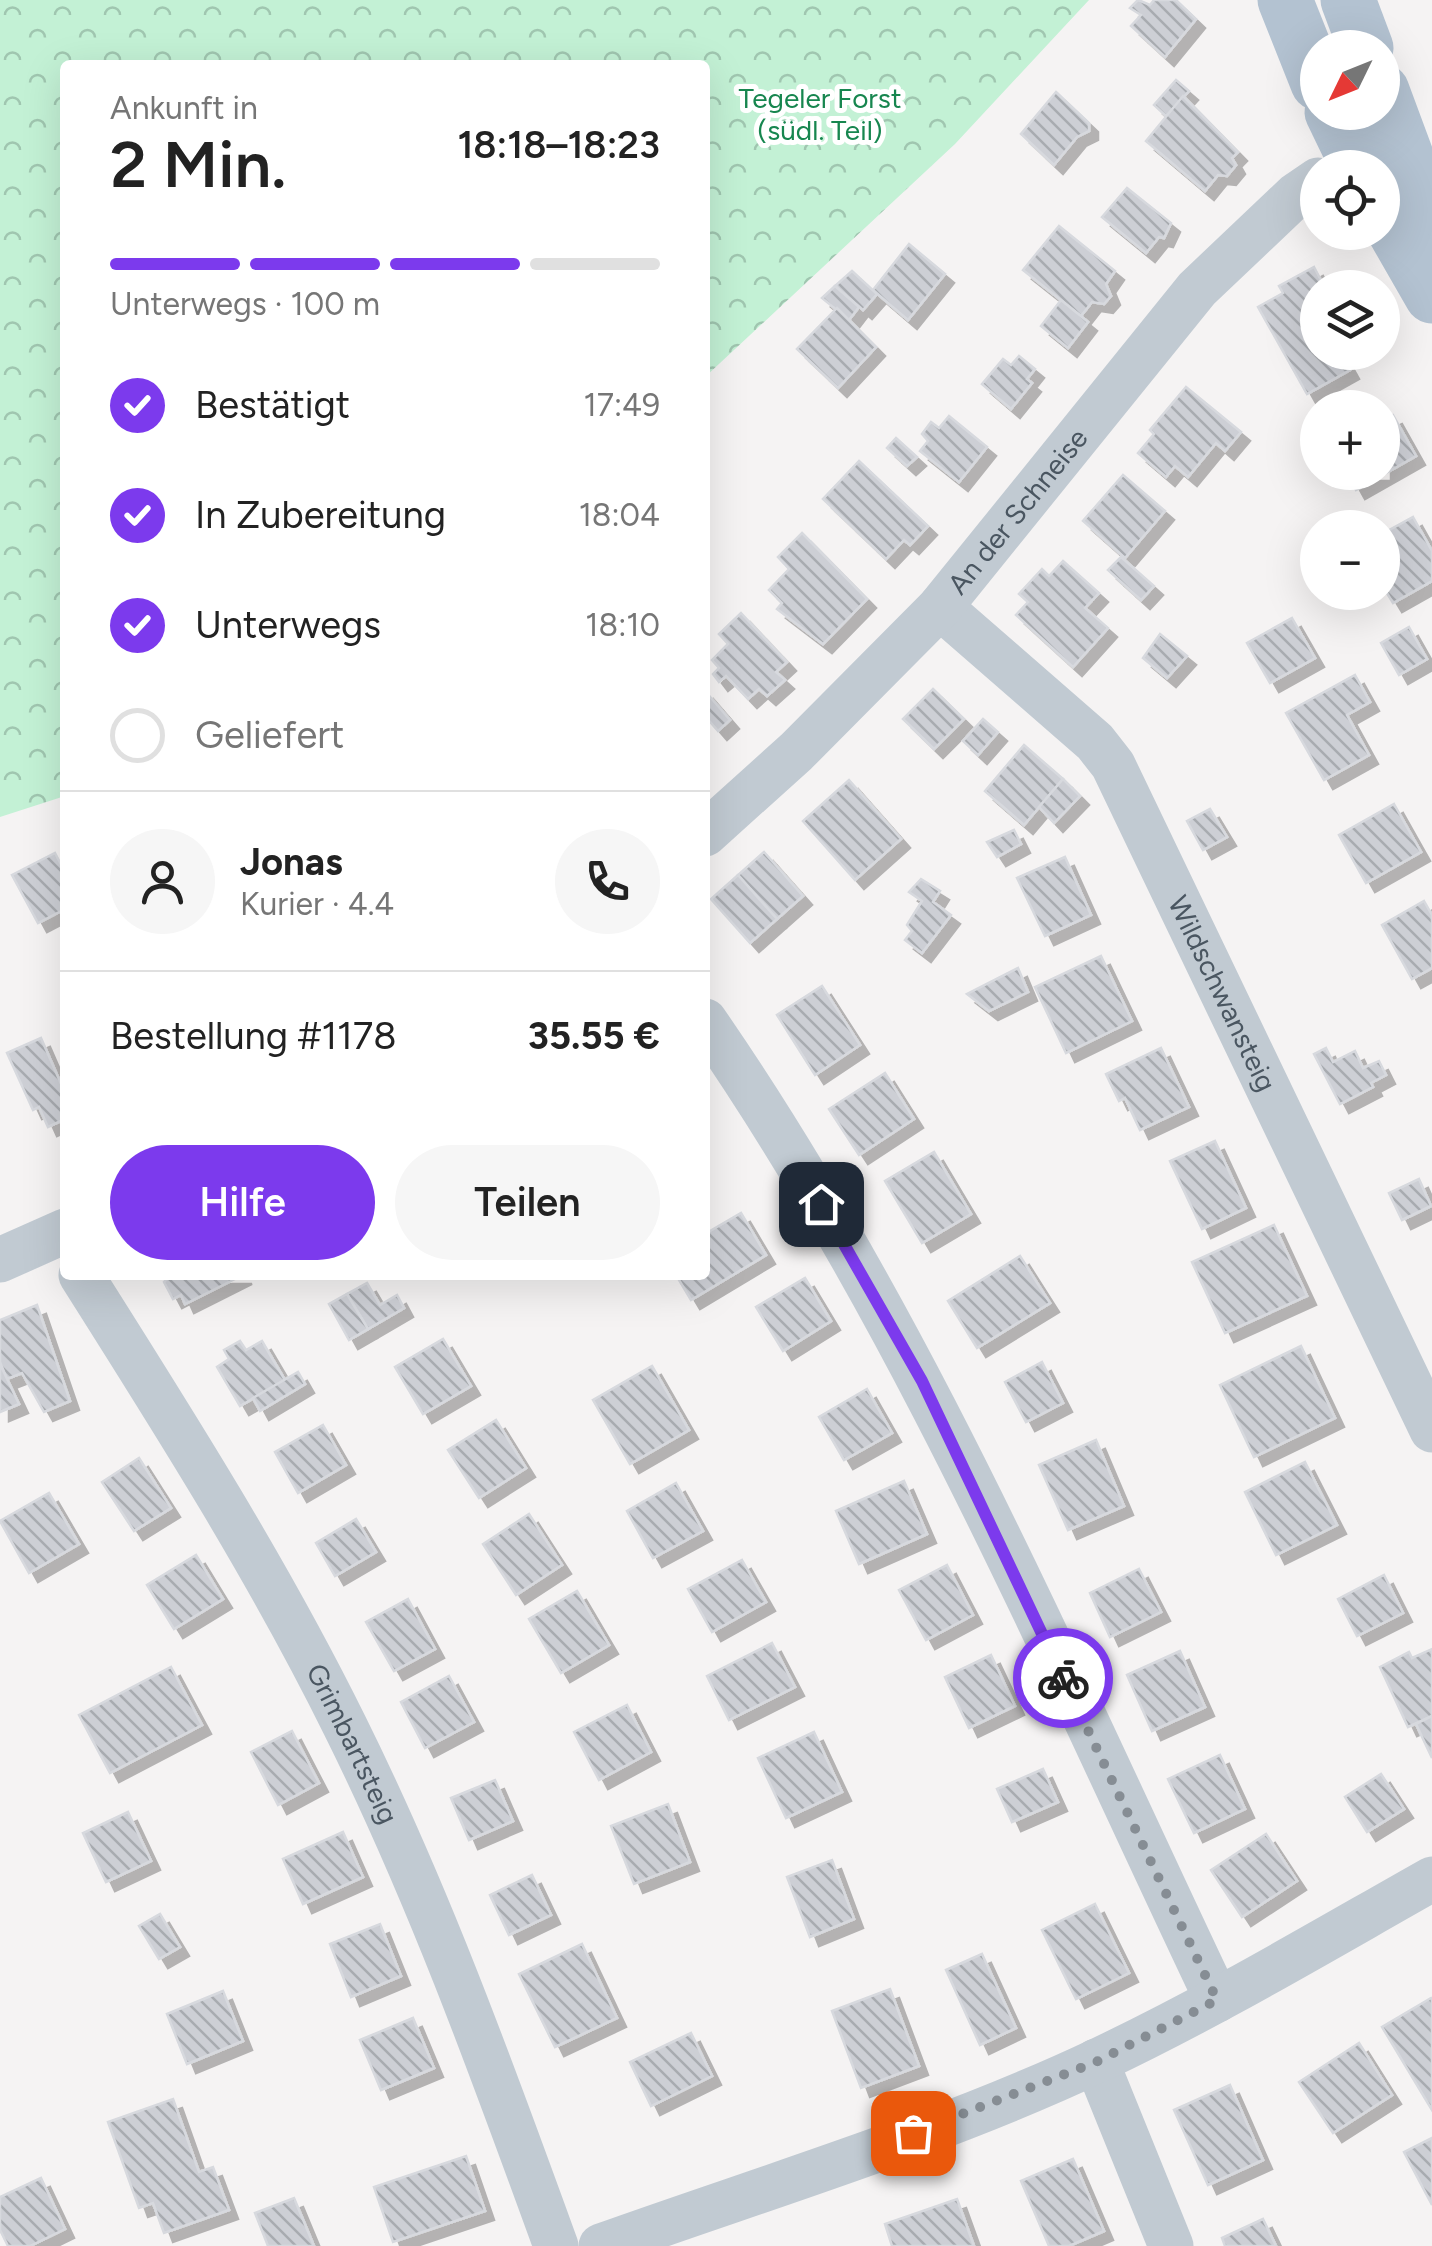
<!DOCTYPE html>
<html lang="de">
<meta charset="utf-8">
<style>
:root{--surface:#fff;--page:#f6f6f6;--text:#222;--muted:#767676;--line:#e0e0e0;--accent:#7c3aed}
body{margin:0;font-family:Figtree,sans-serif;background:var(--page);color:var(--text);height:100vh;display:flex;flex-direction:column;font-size:38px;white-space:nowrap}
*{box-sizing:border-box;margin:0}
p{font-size:32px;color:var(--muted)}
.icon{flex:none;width:55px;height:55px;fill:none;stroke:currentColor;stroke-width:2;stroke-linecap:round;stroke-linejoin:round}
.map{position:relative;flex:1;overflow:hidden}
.drawer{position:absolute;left:60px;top:60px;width:650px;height:1220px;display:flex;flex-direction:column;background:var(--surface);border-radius:10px;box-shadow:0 10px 40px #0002}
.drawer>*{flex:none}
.needle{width:65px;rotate:227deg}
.tools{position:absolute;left:1300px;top:30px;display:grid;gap:20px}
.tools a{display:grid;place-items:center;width:100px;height:100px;border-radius:50%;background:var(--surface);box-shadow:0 10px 40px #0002;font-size:50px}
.pin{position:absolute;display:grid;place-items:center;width:85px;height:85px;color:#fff;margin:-42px;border-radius:20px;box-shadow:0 5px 15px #0006}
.courier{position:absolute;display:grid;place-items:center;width:100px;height:100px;margin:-50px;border:8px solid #7c3aed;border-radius:50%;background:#fff;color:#222;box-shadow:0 2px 12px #0007}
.headline em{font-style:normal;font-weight:600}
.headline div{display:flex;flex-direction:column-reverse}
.headline{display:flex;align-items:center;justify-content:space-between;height:170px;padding:0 50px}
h1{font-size:65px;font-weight:600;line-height:75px}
.bar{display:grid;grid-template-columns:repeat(4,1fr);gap:15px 10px;align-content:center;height:120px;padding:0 50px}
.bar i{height:12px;border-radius:8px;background:var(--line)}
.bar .current{background:var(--accent)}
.bar p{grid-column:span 4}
.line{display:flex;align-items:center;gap:25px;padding:0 50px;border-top:2px solid var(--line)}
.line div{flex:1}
.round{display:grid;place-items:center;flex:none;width:105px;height:105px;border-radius:52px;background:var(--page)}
ol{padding:0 50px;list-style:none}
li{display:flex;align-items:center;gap:30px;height:110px}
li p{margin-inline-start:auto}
li .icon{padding:10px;border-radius:50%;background:var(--accent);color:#fff;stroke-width:4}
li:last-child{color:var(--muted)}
li i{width:55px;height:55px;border:5px solid var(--line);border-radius:50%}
.action{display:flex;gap:20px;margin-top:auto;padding:20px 50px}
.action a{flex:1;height:115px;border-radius:60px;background:var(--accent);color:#fff;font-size:40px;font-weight:600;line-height:115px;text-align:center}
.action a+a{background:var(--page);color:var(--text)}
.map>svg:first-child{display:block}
</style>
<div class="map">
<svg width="1432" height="2246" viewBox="0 0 1432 2246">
<defs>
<pattern id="forest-crowns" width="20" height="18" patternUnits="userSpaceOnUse" patternTransform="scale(2.5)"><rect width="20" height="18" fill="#c3f1d5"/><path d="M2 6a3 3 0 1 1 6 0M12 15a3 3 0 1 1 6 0" fill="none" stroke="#a0c6b0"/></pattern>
<pattern id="building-back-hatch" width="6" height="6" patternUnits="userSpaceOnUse" patternTransform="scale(2.5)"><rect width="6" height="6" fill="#cdcfd5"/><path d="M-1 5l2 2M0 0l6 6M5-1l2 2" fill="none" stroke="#a8abb0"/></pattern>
<filter id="shadow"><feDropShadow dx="9" dy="9" stdDeviation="0" flood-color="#0004"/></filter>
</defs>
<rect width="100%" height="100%" fill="#f5f3f3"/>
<path fill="url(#forest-crowns)" d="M0,0H1089L955,144L705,377V65H65V796L0,817Z"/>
<g fill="url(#building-back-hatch)" stroke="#d7d9de" stroke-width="2.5" filter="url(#shadow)">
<path d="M1138,0L1150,5L1154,0H1176L1196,19L1165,57L1131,26L1141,15L1130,8Z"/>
<path d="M1176,80L1189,91L1166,116L1154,105Z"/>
<path d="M1056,92L1089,123V131L1077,137L1054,165L1021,134Z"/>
<path d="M1183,96L1238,152L1232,158L1236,165L1227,176L1218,175L1205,191L1146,141Z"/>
<path d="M1127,188L1171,223L1164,238L1159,237L1146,253L1102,217Z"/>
<path d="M1059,226L1115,271L1106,284L1111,296L1104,304L1092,302L1081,316L1023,270Z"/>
<path d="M909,244L945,274L908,320L873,290Z"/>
<path d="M1314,267L1325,288H1318V352H1340L1350,370L1307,394L1258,307L1283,293L1279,286Z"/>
<path d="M852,271L877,294L863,310L835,286Z"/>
<path d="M835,286L859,307L849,320L822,298Z"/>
<path d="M1061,300L1088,322L1068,348L1041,326Z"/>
<path d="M837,308L876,347L838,388L797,349Z"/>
<path d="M1019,356L1035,369L1027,379L1032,383L1011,409L982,384L1003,359L1011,365Z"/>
<path d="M1186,387L1241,432L1225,451L1216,443L1188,477L1175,466L1166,477L1138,453L1154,434L1150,430Z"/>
<path d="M1393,415L1416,456L1356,490L1346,472H1382V420Z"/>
<path d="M949,416L987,447L959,482L920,451L928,441L922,434L931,422L939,428Z"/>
<path d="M896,438L917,457L907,466L887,448Z"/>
<path d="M859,461L928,526L910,545L904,540L886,559L823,499Z"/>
<path d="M1123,475L1165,511L1125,558L1083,521Z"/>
<path d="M1413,517L1432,551V581L1393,603L1382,585V534Z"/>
<path d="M802,533L867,599L823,644L777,609L782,603L769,590L789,569L778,557Z"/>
<path d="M1121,557L1154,586L1141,600L1108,570Z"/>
<path d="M1063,561L1099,593L1085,608L1108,628L1073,667L1016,615L1028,602L1019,594L1042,569L1049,576Z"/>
<path d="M741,613L787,662L776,672L785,680L767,696L759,689L748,699L726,676L719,682L713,674L719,668L712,660L728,644L719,634Z"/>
<path d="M1292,618L1315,658L1270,683L1247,643Z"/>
<path d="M1409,627L1427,659L1399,675L1381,643Z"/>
<path d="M1160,634L1187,656L1167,678L1143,658Z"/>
<path d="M1355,675L1370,702L1347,715L1369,755L1324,780L1286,713Z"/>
<path d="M933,689L964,719L934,749L903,719Z"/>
<path d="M705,691L730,720L718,731L705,716Z"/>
<path d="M983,719L998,732L978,755L963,741Z"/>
<path d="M1024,745L1063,779L1024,825L985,791Z"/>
<path d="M1063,779L1080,796L1054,823L1039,807Z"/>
<path d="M849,780L901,839L855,880L803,821Z"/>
<path d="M1394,804L1421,852L1366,883L1339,835Z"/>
<path d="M1210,809L1227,837L1203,850L1187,821Z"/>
<path d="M1014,830L1021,844L997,857L987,842Z"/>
<path d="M764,852L803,896L777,919L738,875Z"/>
<path d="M55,853L65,872V909L38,923L12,875Z"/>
<path d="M1065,857L1091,915L1045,936L1017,878Z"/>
<path d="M738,875L777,919L750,943L711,899Z"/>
<path d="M921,879L940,891L933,902L951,915L922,953L905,940L912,931L907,925L922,901L909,892Z"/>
<path d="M1424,901L1432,915V968L1412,979L1382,925Z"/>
<path d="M1101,956L1132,1021L1066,1053L1035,987Z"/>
<path d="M1018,968L1028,992L989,1011L967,994Z"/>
<path d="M822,986L860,1045L815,1075L777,1015Z"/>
<path d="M41,1038L65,1093L61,1098L65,1119L48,1127L39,1107L33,1110L7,1053Z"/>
<path d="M1161,1048L1189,1107L1140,1130L1125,1098L1119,1101L1106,1074Z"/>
<path d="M1326,1048L1333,1062L1355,1051L1363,1068L1379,1061L1386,1075L1371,1083L1373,1087L1340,1104L1314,1054Z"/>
<path d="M885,1073L914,1119L859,1155L829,1109Z"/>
<path d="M1215,1141L1246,1208L1202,1229L1170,1161Z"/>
<path d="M934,1152L971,1214L922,1243L885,1181Z"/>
<path d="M1419,1179L1431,1206L1402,1220L1389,1193Z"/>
<path d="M741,1213L766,1255L691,1300L676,1275H705V1234Z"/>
<path d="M1274,1225L1307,1296L1225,1333L1192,1262Z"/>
<path d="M1020,1256L1050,1303L977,1348L948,1301Z"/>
<path d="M171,1275H243L185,1304L181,1295L173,1299L164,1282Z"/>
<path d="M805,1278L831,1321L783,1351L756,1307Z"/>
<path d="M367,1283L380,1305L397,1295L404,1308L368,1329L347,1294Z"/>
<path d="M347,1294L368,1329L349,1340L329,1304Z"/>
<path d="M37,1305L70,1401L44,1412L22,1373L7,1379L0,1362V1320Z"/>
<path d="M443,1339L471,1386L423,1414L395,1367Z"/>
<path d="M240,1341L246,1350L262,1341L285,1380L240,1406L217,1367L229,1359L224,1350Z"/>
<path d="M1301,1346L1335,1418L1254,1457L1220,1385Z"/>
<path d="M1042,1362L1063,1403L1026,1422L1005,1382Z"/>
<path d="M0,1364L19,1404L0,1412Z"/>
<path d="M652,1366L689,1430L630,1464L593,1400Z"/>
<path d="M298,1372L305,1384L260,1411L253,1398Z"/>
<path d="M867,1389L892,1433L844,1460L819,1417Z"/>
<path d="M496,1420L526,1468L479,1498L448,1450Z"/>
<path d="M323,1425L346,1465L298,1493L275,1452Z"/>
<path d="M1096,1440L1124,1506L1068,1530L1039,1465Z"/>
<path d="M139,1458L171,1508L134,1531L102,1482Z"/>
<path d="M1305,1462L1337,1525L1276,1555L1245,1492Z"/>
<path d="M904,1481L927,1534L859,1564L836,1511Z"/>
<path d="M676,1483L703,1531L653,1558L627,1511Z"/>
<path d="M49,1493L79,1544L29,1573L0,1521Z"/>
<path d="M529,1514L562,1565L516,1595L483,1544Z"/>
<path d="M356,1519L376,1552L335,1576L316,1543Z"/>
<path d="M196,1555L223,1599L174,1629L147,1585Z"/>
<path d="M742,1560L766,1602L712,1632L688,1589Z"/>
<path d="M947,1565L973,1615L926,1640L899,1590Z"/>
<path d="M1139,1569L1161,1612L1110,1637L1090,1593Z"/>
<path d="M1384,1575L1403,1613L1357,1636L1338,1599Z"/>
<path d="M577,1591L609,1645L561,1673L529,1619Z"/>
<path d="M408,1599L435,1649L394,1671L366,1622Z"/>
<path d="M772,1643L795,1687L729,1720L707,1676Z"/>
<path d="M1432,1649V1716L1408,1727L1380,1667L1409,1652L1412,1658Z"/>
<path d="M1180,1651L1205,1707L1152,1731L1127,1675Z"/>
<path d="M991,1655L1015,1706L969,1728L945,1677Z"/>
<path d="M171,1667L202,1725L110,1773L79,1715Z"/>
<path d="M449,1676L474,1722L425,1748L401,1702Z"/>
<path d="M627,1705L651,1752L599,1780L574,1732Z"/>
<path d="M1432,1716V1758L1416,1724Z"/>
<path d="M292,1731L319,1783L278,1805L251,1752Z"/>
<path d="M814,1732L842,1792L786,1818L758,1758Z"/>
<path d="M1220,1755L1245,1809L1194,1833L1168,1779Z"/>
<path d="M1043,1769L1058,1802L1012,1822L997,1789Z"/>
<path d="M1381,1774L1404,1809L1367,1832L1345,1797Z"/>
<path d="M495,1780L513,1821L469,1840L451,1798Z"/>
<path d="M668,1804L690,1862L634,1884L611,1826Z"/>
<path d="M128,1812L151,1861L106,1882L83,1833Z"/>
<path d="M343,1832L363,1877L303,1904L283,1859Z"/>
<path d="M1266,1834L1297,1881L1242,1917L1211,1870Z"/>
<path d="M832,1860L854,1919L810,1937L787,1877Z"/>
<path d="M532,1875L551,1915L509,1935L490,1895Z"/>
<path d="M1095,1904L1129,1973L1076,1999L1042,1930Z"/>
<path d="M160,1914L180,1947L159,1959L139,1926Z"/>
<path d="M380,1924L401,1976L351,1997L330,1944Z"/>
<path d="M582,1944L617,2018L555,2047L519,1974Z"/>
<path d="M982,1954L1016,2028L980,2045L946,1970Z"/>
<path d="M890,1989L919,2066L861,2088L832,2011Z"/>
<path d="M223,1991L243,2041L187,2064L167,2014Z"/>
<path d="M1431,1998L1432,1999V2110L1382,2027Z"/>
<path d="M413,2018L434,2068L381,2090L360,2040Z"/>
<path d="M691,2033L712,2076L651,2106L630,2062Z"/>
<path d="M1359,2043L1392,2095L1333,2133L1299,2082Z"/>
<path d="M1230,2085L1263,2160L1208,2185L1174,2110Z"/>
<path d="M173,2099L199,2172L213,2167L229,2210L164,2233L153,2203L139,2208L108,2122Z"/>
<path d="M1432,2138V2205L1404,2152Z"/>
<path d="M466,2156L485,2211L393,2242L374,2187Z"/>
<path d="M1073,2159L1104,2231L1069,2246H1049L1021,2181Z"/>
<path d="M41,2178L65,2229L30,2246H8L0,2230V2197Z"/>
<path d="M294,2198L314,2246H268L255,2213Z"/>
<path d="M957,2199L974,2246H892L885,2224Z"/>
<path d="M1263,2219L1276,2246H1225L1222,2238Z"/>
</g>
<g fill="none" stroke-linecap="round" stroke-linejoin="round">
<g stroke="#c1cad2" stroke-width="45">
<path id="s1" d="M940,607L1095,742L1113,765L1432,1430"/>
<path id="s2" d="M705,834L796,752L940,607L1197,289L1296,195L1318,180"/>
<path d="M705,1021C915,1325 1059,1668 1217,2000"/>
<path d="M0,1260L65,1231"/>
<path id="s3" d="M81,1275C174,1422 268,1570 345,1726C429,1895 492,2070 556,2246"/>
<path d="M1096,2061L1171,2246"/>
<path d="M601,2246C763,2188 945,2133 1099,2060C1213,2006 1322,1941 1432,1879"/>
</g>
<g stroke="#b3c2d1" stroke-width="55">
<path d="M1285,0L1318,83"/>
<path d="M1348,0L1366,48"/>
<path d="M1382,91L1432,226"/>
<path d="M1332,112L1359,168"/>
<path d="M1382,209L1432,296"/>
</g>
</g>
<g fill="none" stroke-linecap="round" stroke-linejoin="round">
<path stroke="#868d94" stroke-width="10" stroke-dasharray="0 18" d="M913,2133L1096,2062L1217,2000L1063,1678"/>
<path stroke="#7c3aed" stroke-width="12" d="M821,1204L922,1381L1063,1678"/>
</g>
<g text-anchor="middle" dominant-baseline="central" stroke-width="10" stroke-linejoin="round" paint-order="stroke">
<g font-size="28" fill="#17864f" stroke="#fff">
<text x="820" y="98">Tegeler Forst<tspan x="820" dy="32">(südl. Teil)</tspan></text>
</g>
<g font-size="28" fill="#4a5661" stroke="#fff">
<text stroke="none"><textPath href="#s2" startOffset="450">An der Schneise</textPath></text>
<text stroke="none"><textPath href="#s1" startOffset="488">Wildschwansteig</textPath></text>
<text stroke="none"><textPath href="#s3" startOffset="542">Grimbartsteig</textPath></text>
</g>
</g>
</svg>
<div class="tools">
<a><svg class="needle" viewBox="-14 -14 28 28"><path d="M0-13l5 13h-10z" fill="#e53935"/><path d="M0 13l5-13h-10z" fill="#767676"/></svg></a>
<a><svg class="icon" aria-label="locate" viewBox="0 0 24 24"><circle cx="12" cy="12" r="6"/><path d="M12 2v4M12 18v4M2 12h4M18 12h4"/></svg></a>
<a><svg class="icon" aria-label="layers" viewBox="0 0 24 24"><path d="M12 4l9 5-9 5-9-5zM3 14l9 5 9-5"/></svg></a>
<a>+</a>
<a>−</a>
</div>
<div class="pin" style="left:913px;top:2133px;background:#ea580c"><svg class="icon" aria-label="bag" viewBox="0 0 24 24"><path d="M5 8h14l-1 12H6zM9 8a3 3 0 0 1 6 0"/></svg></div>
<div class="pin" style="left:821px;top:1204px;background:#1f2937"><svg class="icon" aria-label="home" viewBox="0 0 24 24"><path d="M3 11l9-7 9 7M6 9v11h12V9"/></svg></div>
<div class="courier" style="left:1063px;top:1678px"><svg class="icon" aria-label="bike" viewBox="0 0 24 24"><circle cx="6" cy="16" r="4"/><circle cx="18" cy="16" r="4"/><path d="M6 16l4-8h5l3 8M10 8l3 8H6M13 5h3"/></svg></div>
<section class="drawer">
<div class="headline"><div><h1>2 Min.</h1><p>Ankunft in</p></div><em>18:18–18:23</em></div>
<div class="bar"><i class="current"></i><i class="current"></i><i class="current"></i><i></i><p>Unterwegs · 100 m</p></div>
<ol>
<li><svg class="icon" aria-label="check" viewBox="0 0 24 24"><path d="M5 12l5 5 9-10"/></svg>Bestätigt<p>17:49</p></li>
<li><svg class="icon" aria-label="check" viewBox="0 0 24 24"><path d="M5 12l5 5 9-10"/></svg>In Zubereitung<p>18:04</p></li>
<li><svg class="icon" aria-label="check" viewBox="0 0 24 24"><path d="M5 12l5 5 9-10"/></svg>Unterwegs<p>18:10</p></li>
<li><i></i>Geliefert</li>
</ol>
<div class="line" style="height:180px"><a class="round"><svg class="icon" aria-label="person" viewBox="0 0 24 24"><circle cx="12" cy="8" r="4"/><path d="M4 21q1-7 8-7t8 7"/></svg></a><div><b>Jonas</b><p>Kurier · 4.4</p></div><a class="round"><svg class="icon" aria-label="phone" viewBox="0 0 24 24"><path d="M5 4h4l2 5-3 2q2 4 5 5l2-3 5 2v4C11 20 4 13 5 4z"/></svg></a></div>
<div class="line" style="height:130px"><div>Bestellung #1178</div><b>35.55 €</b></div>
<div class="action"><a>Hilfe</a><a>Teilen</a></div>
</section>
</div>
